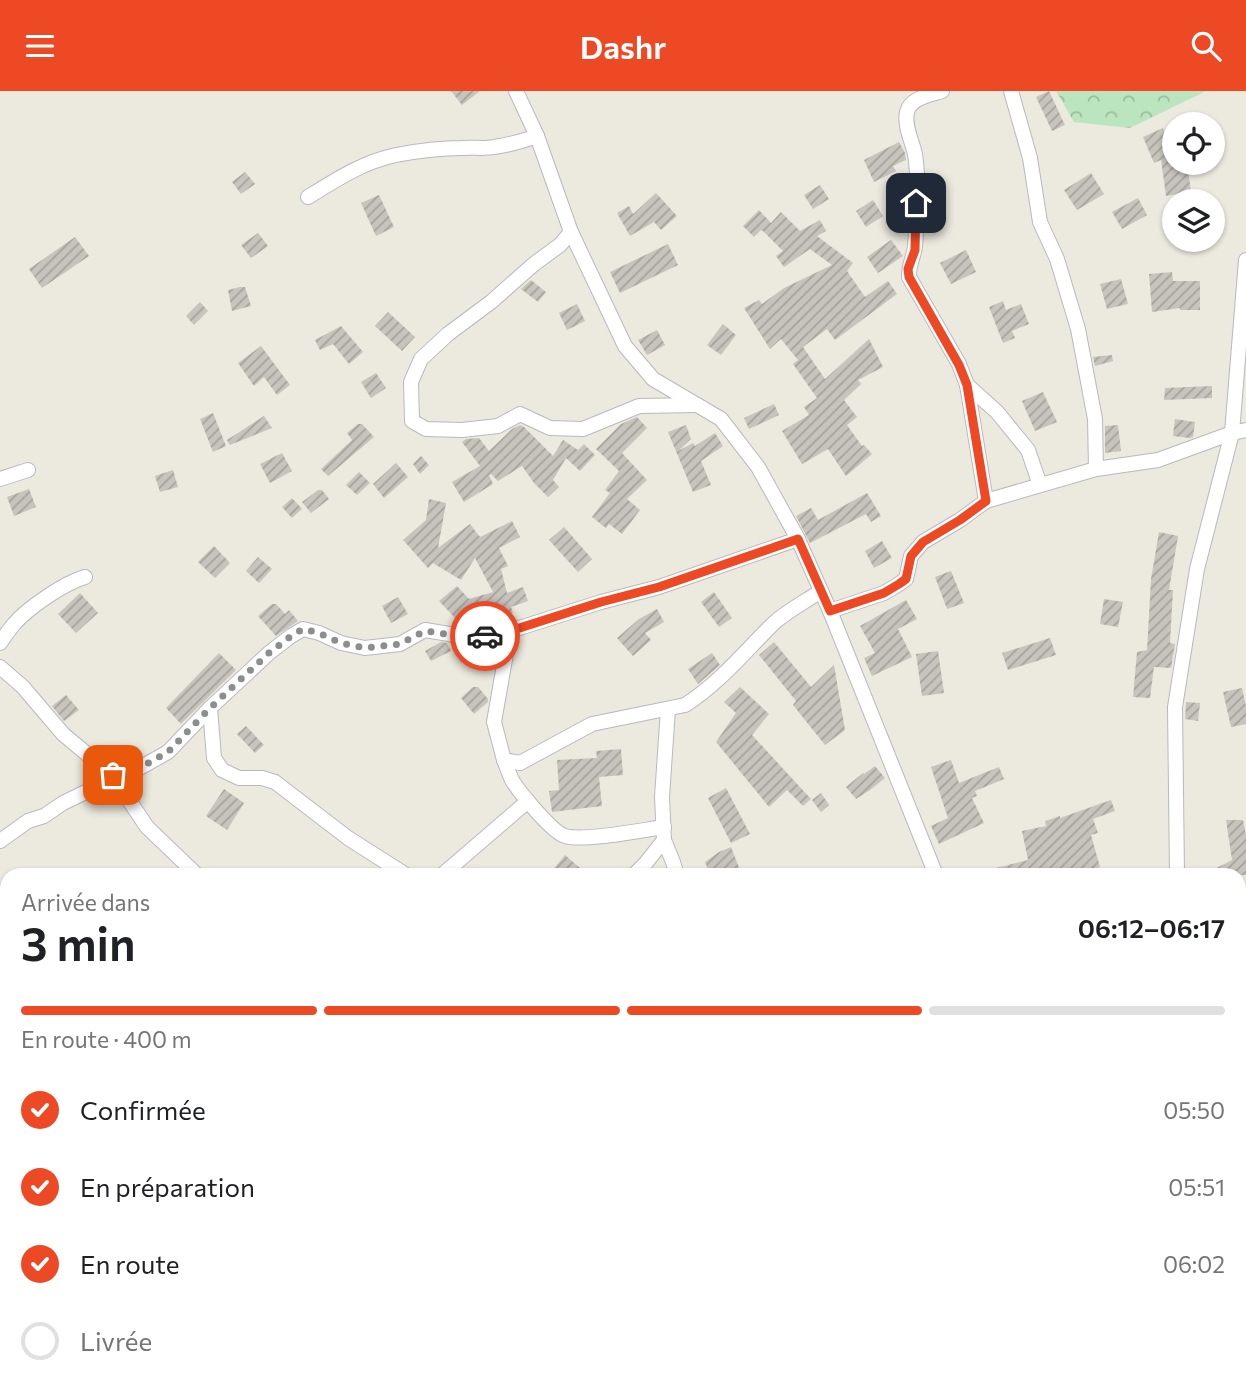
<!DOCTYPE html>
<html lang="fr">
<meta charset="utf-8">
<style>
:root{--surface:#fff;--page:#f2f2f2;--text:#202124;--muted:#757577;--line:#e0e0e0;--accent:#ed4924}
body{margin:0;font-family:Commissioner,sans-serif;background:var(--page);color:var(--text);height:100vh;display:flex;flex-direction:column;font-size:26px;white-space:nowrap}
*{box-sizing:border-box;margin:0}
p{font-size:23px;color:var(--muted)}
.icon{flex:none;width:38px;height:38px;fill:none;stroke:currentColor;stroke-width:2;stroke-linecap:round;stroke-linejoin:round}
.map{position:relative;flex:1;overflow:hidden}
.details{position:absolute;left:0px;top:777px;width:1246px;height:527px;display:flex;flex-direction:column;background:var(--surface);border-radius:21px 21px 0 0;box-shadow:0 2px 5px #0004}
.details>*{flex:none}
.controls{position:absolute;left:1162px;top:21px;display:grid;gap:14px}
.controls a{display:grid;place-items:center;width:63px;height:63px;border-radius:50%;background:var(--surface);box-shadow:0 2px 5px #0004;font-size:35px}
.pin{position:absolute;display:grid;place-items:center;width:60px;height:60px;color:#fff;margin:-30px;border-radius:14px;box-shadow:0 4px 10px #0006}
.courier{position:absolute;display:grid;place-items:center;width:70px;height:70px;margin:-35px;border:5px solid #ed4924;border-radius:50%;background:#fff;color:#222;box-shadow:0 2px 9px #0007}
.summary em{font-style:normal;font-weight:600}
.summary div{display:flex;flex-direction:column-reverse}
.summary{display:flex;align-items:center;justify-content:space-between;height:119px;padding:0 21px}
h1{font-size:46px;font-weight:600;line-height:52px}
.bar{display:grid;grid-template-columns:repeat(4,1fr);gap:10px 7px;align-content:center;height:84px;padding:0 21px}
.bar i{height:9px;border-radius:5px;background:var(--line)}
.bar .selected{background:var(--accent)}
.bar p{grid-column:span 4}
ol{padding:0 21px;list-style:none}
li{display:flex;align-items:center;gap:21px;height:77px}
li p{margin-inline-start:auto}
li .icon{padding:7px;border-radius:50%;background:var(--accent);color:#fff;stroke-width:4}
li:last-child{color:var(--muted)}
li i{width:38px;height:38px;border:4px solid var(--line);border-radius:50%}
header{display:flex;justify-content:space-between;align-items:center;height:91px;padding:0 21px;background:var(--accent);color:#fff;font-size:32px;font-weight:600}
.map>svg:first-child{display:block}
</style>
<header><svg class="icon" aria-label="menu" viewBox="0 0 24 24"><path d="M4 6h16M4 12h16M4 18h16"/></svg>Dashr<svg class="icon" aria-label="search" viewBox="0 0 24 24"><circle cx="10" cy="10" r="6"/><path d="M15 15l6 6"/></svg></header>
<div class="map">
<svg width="1246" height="1303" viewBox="0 0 1246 1303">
<defs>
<pattern id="forest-crowns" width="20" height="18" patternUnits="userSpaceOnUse" patternTransform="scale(1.75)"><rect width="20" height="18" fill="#bae5be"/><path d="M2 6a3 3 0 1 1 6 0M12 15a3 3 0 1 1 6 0" fill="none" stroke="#9abd9e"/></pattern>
<pattern id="building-hatch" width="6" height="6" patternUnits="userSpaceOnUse" patternTransform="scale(1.75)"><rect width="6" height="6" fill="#c6c4bc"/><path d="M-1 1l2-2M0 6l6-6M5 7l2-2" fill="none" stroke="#a4a29c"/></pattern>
</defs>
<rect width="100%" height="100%" fill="#eceadf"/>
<path fill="url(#forest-crowns)" d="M1056,0H1206L1130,37L1074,31Z"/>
<g fill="url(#building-hatch)">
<path d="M451,0H480L462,14Z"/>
<path d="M1049,0L1065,34L1052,40L1036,6Z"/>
<path d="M1163,37L1174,62V72H1187L1191,101L1166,105L1161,69L1154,72L1143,46Z"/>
<path d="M899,51L905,62L906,69L893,75L896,80L874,91L864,69Z"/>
<path d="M245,81L255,93L241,103L232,91Z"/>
<path d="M1091,82L1104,103L1077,119L1064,99Z"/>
<path d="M820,94L829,108L813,118L804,104Z"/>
<path d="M656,102L677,125L661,139L654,131L630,145L617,122L629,115L633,123Z"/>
<path d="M379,104L394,136L376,145L361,112Z"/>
<path d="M1138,107L1147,124L1122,138L1112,121Z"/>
<path d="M873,109L883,125L866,136L856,120Z"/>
<path d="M759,119L771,132L781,121L800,140L820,129L826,140L817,145L853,172L847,180L865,206L888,190L897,203L835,249L827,238L803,256L825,288L869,248L883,276L858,289L861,293L844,309L857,326L847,334L862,355L864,354L872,363L846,385L828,358L802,373L782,340L809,324L804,316L817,307L793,273L798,269L781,248L770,258L744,217L759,209L762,213L784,197L832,174L810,158L784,176L776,165L783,160L763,140L761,139L754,146L743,135Z"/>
<path d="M258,142L268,155L251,167L241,154Z"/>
<path d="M75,146L89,165L42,197L29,178Z"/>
<path d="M891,149L903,165L878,182L867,166Z"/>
<path d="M668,153L678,174L620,202L610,181Z"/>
<path d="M966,159L976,181L951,193L940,172Z"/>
<path d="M1172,181L1173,190H1200V219H1180V217L1152,221L1149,183Z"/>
<path d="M1121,188L1128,213L1107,218L1100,193Z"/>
<path d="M531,189L546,201L538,211L521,198Z"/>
<path d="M240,196H245L251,215L232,220L228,199Z"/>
<path d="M1003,210L1006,219L1021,213L1029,233L1012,240L1015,247L1003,252L989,216Z"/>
<path d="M200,211L208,220L194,234L186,225Z"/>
<path d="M577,213L585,230L567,239L559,222Z"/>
<path d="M388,221L415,246L402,260L375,235Z"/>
<path d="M723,233L736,244L721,264L707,254Z"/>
<path d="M341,235L363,261L349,273L333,253L320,259L315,249Z"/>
<path d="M657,239L665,254L647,264L638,249Z"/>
<path d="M261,255L290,294L277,304L264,286L254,295L238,272Z"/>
<path d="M1112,264L1113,270L1095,275L1093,266Z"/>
<path d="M376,282L386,297L371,307L361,291Z"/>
<path d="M1212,295V307L1164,309L1165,297Z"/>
<path d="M1043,301L1057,331L1035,340L1022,310Z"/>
<path d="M774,313L779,324L749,338L744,327Z"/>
<path d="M213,322L226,355L213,361L200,328Z"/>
<path d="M264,325L272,337L230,354L227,349Z"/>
<path d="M637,326L647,337L622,362L647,389L627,408L640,419L622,443L609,433L606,437L592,426L610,402L605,399L619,380L596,358L621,333Z"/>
<path d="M1175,328L1195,331L1193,346L1190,347L1173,345Z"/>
<path d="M358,333H362L374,346L328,385L321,378L352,349L347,342Z"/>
<path d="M520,334L524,336L553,365L563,349L578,359L584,353L595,364L580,380L566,367L553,389L559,396L548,406L534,392L522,375L498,390L491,383L489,384L493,393L464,411L452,391L480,375L462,351L466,348L479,347L489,360L512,338Z"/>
<path d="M686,334L691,348L678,360L693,352L695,355L715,342L723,355L701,370L711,394L693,401L668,341Z"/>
<path d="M1118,334L1121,360L1105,362V335Z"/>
<path d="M282,362L292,380L270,392L260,373Z"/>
<path d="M421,365L429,374L420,383L413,373Z"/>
<path d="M396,372L408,386L384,407L373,393Z"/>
<path d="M173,379L178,396L160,401L155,385Z"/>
<path d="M359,381L370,392L357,404L346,394Z"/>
<path d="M29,398L36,416L14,425L7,406Z"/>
<path d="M318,399H322L329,408L311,422L302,411Z"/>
<path d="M867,402L881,425L871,431L866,423L810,452L796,425L811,417L818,429Z"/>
<path d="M292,407L302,418L292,427L282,416Z"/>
<path d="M429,408L446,412L438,457L470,433L480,446L512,430L520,446L499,457L508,475L501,478L507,502L523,496L528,510L511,516L513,522L495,527L481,536H468L461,526L457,529L439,510L457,495L469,508L493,501L475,467L461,489L433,472L428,477L403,449L426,429Z"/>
<path d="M564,436L592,468L578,481L549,449Z"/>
<path d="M1159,441L1178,445L1169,499H1173L1170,552L1175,553L1171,577L1154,576L1150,607L1133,606L1137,561L1147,559L1151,488Z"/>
<path d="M882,450L892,467L874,477L865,460Z"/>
<path d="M214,455L230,472L215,487L198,471Z"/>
<path d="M258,466L272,478L259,492L246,480Z"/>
<path d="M951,480L964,512L947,518L935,486Z"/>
<path d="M714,501L732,527L719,536L701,511Z"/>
<path d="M80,502L98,522L76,542L58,523Z"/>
<path d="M398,506L408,523L391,532L382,515Z"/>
<path d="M1104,508L1123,511L1118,536L1100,533Z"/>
<path d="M906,509L917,528L898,538L912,566L872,585L864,567L875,562L860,535Z"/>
<path d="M272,513H276L285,523L289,519L298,530L276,545L258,525Z"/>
<path d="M657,518L664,531L645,542L651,549L633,565L617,547L639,528Z"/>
<path d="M1050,547L1056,564L1008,579L1002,562Z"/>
<path d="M441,551L447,552L451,560L431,570L425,560Z"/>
<path d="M774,551L811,596L834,574L845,639L825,654L793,614L796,610L759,564Z"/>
<path d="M938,560L944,602L922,605L916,563Z"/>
<path d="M219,562L236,579L181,633L166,617Z"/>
<path d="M712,562L720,574L698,593L688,578Z"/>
<path d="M473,596H478L488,608V611L474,623L461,607Z"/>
<path d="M740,596L769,623L752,644L811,708L803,715L787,699L769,716L716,651L736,622L724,611Z"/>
<path d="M1242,597L1246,615V633L1231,636L1223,601Z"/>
<path d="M66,604L79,619L64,630L52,615Z"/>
<path d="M1186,611L1200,612L1198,630L1185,628Z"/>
<path d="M246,635L264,654L255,662L237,643Z"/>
<path d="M621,658L623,684L599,686L602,715L552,721L549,700L559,699L557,669L597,667L596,660Z"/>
<path d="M951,669L959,692L999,676L1004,688L975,700L977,705L972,707L984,732L939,753L931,735L948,727L931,676Z"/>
<path d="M875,675L885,687L870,699L856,708L846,696L863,682L864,683Z"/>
<path d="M726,697L750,743L731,752L708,707Z"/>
<path d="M224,698L244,712L227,739L206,725Z"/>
<path d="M821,702L829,714L821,721L812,709Z"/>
<path d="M1111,709L1115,720L1093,728L1098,742L1091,744L1100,776L1069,784H985L984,780L1028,769L1022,740L1046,735L1045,730L1060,725V727Z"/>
<path d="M1226,729H1243L1246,744V784H1203L1232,769Z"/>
<path d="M731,756L742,784H710L705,771L719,761Z"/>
<path d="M565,764L580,777L574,784H549Z"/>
</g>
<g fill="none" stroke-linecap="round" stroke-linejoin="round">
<defs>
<g id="street">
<path d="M516,0L537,45L571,141L625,255L653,288L721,328L758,376L798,448L830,520L936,784"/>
<path d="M942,0C930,4 910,7 907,21C904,35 912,50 915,63C919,88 917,129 915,155C914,166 908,175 909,186L959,273L967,294L986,410"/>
<path d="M1011,0L1030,67L1040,131L1057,168L1078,238L1095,328L1096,378"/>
<path d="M308,106C337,88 363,71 396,64C417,60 441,57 462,57C473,56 484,58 494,56C509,54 523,50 537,45"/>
<path d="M571,141L560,154L534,173L491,211L448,243L421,268L411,291L412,330L426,338L462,339L498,335L520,323L550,337L583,338L639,315L697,314"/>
<path d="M967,294L997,321L1028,359L1040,394"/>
<path d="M0,388L28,379"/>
<path d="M830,520L884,502L899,493L906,488L911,465L923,451L960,429L986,410L1096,378L1158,369L1232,342L1246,339"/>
<path d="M510,540L494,631L504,669L520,672L592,633L685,614C720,592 746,559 775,531C789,519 806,510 821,500"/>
<path d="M0,552C4,546 9,539 14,533C28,517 64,492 85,486"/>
<path d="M0,576L23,596L63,643L112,684L147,736L197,784"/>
<path d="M210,617L214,667L222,679L239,687H262L275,691L348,747L406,784"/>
<path d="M668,618L662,706L664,749L673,771L677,784"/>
<path d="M504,669C507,676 509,683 512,689C519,701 553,742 565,745C583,751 642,739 664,736"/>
<path d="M0,750L28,730L44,725L63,712L98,695L112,684L136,679L168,661L210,617L269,562L291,545L303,538L319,542L341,552L365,557L400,553L425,539L473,547L510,540L601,511L659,496L798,448"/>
<path d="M442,784L528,710"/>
<path d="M634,784L645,773L664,749"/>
<path d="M1177,784L1175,616L1197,478L1232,342L1246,169"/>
<path d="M1239,809L1246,806"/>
<path d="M0,1046L7,1051"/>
<path d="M0,1195L7,1190"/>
<path d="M1239,1225L1246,1219"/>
<path d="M47,1303L55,1297"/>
<path d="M168,1303L172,1297"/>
<path d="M305,1303L306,1297"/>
<path d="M1085,1303V1297"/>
</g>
</defs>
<use href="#street" stroke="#b7b9bf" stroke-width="16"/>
<use href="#street" stroke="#fff" stroke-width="14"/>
</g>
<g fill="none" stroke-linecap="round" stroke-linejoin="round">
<path stroke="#8c8d8d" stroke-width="7" stroke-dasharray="0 12.6" d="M113,684L136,679L168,661L210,617L269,562L291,545L303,538L319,542L341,552L365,557L400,553L425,540L473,547L485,545"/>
<path stroke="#ed4924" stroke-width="9" d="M485,545L510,540L601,511L659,496L798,448L830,520L884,502L899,493L906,488L911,465L923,451L960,429L986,410L967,294L959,274L909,186L908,178L915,159L916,112"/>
</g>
</svg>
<div class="controls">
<a><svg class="icon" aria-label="locate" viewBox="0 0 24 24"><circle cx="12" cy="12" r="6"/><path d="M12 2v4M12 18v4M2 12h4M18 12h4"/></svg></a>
<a><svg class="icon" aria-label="layers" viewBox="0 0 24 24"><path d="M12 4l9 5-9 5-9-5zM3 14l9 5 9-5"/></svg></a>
</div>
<div class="pin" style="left:113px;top:684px;background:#ea580c"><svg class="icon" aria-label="bag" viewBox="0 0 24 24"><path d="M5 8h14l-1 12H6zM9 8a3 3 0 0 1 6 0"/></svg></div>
<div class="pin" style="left:916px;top:112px;background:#1f2937"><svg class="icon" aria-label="home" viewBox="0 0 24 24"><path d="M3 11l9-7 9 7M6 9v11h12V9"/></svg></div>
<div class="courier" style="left:485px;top:545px"><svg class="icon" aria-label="car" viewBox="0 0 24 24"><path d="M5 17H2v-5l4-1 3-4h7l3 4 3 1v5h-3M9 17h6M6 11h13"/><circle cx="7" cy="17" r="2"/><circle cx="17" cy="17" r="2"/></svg></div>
<section class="details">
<div class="summary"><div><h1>3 min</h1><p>Arrivée dans</p></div><em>06:12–06:17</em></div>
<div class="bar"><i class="selected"></i><i class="selected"></i><i class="selected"></i><i></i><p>En route · 400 m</p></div>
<ol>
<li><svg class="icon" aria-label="check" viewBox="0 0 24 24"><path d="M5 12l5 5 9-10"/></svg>Confirmée<p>05:50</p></li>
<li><svg class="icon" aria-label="check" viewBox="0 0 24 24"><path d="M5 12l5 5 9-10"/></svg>En préparation<p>05:51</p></li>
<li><svg class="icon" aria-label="check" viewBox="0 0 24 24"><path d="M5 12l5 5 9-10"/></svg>En route<p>06:02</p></li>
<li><i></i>Livrée</li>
</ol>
</section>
</div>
